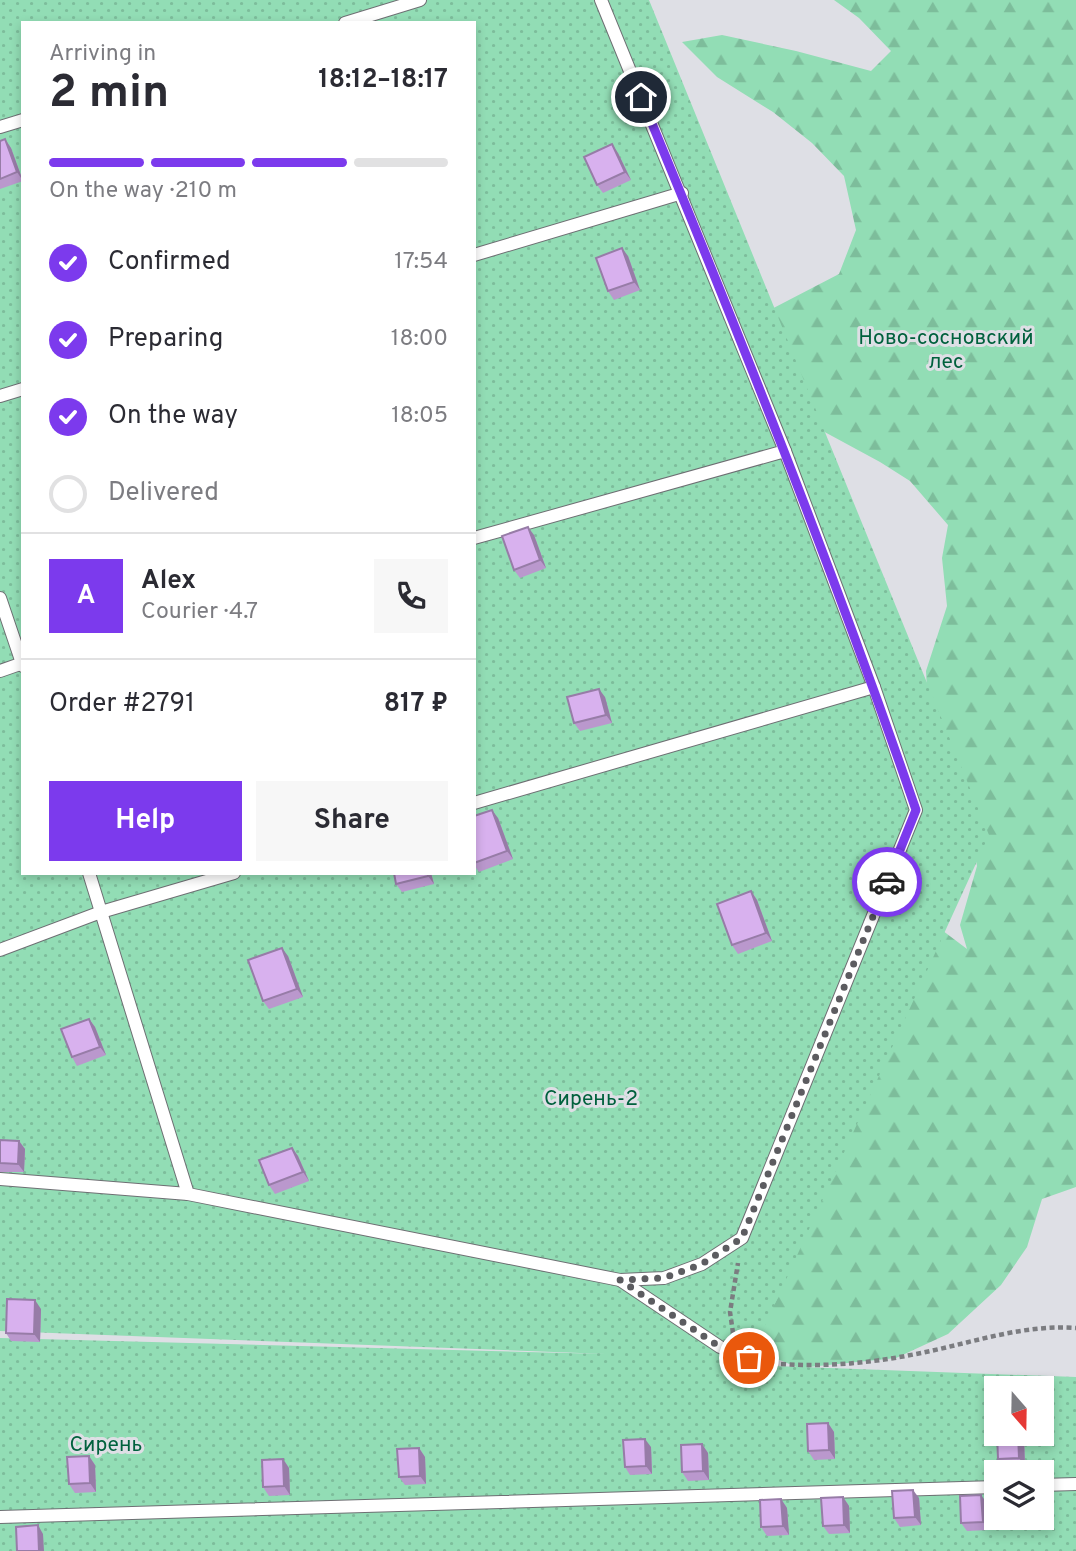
<!DOCTYPE html>
<meta charset="utf-8">
<style>
:root{--surface:#fff;--page:#f7f7f7;--text:#2b2b33;--muted:#7c7c81;--line:#e1e1e2;--accent:#7c3aed}
body{margin:0;font-family:Overpass,sans-serif;background:var(--page);color:var(--text);height:100vh;display:flex;flex-direction:column;font-size:26px;white-space:nowrap}
*{box-sizing:border-box;margin:0}
p{font-size:23px;color:var(--muted)}
.icon{flex:none;width:38px;height:38px;fill:none;stroke:currentColor;stroke-width:2;stroke-linecap:round;stroke-linejoin:round}
.map{position:relative;flex:1;overflow:hidden}
.sheet{position:absolute;left:21px;top:21px;width:455px;height:854px;display:flex;flex-direction:column;background:var(--surface);border-radius:0px;box-shadow:0 4px 10px #0003}
.sheet>*{flex:none}
.needle{width:46px;rotate:160deg}
.controls{position:absolute;left:984px;top:1376px;display:grid;gap:14px}
.controls a{display:grid;place-items:center;width:70px;height:70px;border-radius:0px;background:var(--surface);box-shadow:0 4px 10px #0003;font-size:35px}
.pin{position:absolute;display:grid;place-items:center;width:60px;height:60px;color:#fff;margin:-30px;border:4px solid #fff;border-radius:50%;box-shadow:0 2px 7px #0007}
.courier{position:absolute;display:grid;place-items:center;width:70px;height:70px;margin:-35px;border:5px solid #7c3aed;border-radius:50%;background:#fff;color:#222;box-shadow:0 2px 9px #0007}
.head em{font-style:normal;font-weight:700}
.head div{display:flex;flex-direction:column-reverse}
.head{display:flex;align-items:center;justify-content:space-between;height:119px;padding:0 28px}
h1{font-size:46px;font-weight:700;line-height:52px}
.bar{display:grid;grid-template-columns:repeat(4,1fr);gap:10px 7px;align-content:center;height:84px;padding:0 28px}
.bar i{height:9px;border-radius:5px;background:var(--line)}
.bar .current{background:var(--accent)}
.bar p{grid-column:span 4}
.line{display:flex;align-items:center;gap:18px;padding:0 28px;border-top:2px solid var(--line)}
.line div{flex:1}
.round{display:grid;place-items:center;flex:none;width:74px;height:74px;border-radius:0px;background:var(--page)}
ol{padding:0 28px;list-style:none}
li{display:flex;align-items:center;gap:21px;height:77px}
li p{margin-inline-start:auto}
li .icon{padding:7px;border-radius:50%;background:var(--accent);color:#fff;stroke-width:4}
li:last-child{color:var(--muted)}
li i{width:38px;height:38px;border:4px solid var(--line);border-radius:50%}
.button{display:flex;gap:14px;margin-top:auto;padding:14px 28px}
.button a{flex:1;height:80px;border-radius:0px;background:var(--accent);color:#fff;font-size:28px;font-weight:700;line-height:80px;text-align:center}
.button a+a{background:var(--page);color:var(--text)}
.map>svg:first-child{display:block}
</style>
<div class="map">
<svg width="1076" height="1551" viewBox="0 0 1076 1551">
<defs>
<pattern id="forest-firs" width="22" height="20" patternUnits="userSpaceOnUse" patternTransform="scale(1.75)"><rect width="22" height="20" fill="#92ddb5"/><path d="M5 1l3.5 6h-7zM16 11l3.5 6h-7z" fill="#7dbd9b"/></pattern>
<pattern id="park-dots" width="8" height="8" patternUnits="userSpaceOnUse" patternTransform="scale(1.75)"><rect width="8" height="8" fill="#92ddb5"/><path d="M2 2h.1M6 6h.1" fill="none" stroke="#7dbd9b" stroke-width="1.8" stroke-linecap="round"/></pattern>
</defs>
<rect width="100%" height="100%" fill="#dedfe5"/>
<path fill="url(#forest-firs)" d="M834,0H1076V1187L1042,1199L1027,1247L1001,1285L948,1334L896,1358L799,1368L770,1356L757,1313L914,909L967,949L960,925L977,866L962,784L929,728L926,671L947,606L942,558L948,525L910,481L880,462L808,423L733,329L839,274L856,230L844,176L812,143L773,112L717,77L682,42L722,35L796,51L871,71L891,51L859,18Z"/>
<path fill="url(#park-dots)" fill-rule="evenodd" d="M0,0H649L989,835L747,1365L1076,1377V1551H0V1338L606,1354L0,1331ZM23,23H474V873H23ZM996,1388H1041V1433H996ZM996,1472H1041V1517H996Z"/>
<g fill="none" stroke-linecap="round" stroke-linejoin="round">
<defs>
<g id="service">
<path d="M601,0L785,451"/>
<path d="M345,23L420,0"/>
<path d="M0,127L23,120"/>
<path d="M474,255L682,193"/>
<path d="M0,396L23,389"/>
<path d="M474,538L785,451L874,687L916,810L742,1238L702,1264L664,1278L620,1280"/>
<path d="M0,598L23,666"/>
<path d="M0,671L23,663"/>
<path d="M474,803L874,687"/>
<path d="M89,873L188,1194L620,1280L720,1347L763,1363"/>
<path d="M0,950L101,912L234,873"/>
<path d="M0,1179L188,1194"/>
<path d="M1041,1485L1076,1484"/>
<path d="M0,1517L996,1487"/>
</g>
</defs>
<use href="#service" stroke="#6e6f73" stroke-width="14"/>
<g stroke="#7b7c80" stroke-width="4.5" stroke-dasharray="5 3.5" stroke-linecap="butt">
<path d="M733,1333L730,1312L738,1263"/>
<path d="M781,1364C827,1367 871,1363 916,1354C969,1344 1021,1324 1076,1328"/>
</g>
<use href="#service" stroke="#fff" stroke-width="12"/>
</g>
<g fill="#ba98cd">
<path d="M5,139L11,148L23,181L0,189V141Z"/>
<path d="M618,153L631,180L603,193L597,185Z"/>
<path d="M628,256L640,290L614,300L608,291Z"/>
<path d="M534,535L546,568L520,578L514,570Z"/>
<path d="M605,697L612,723L580,731L574,723Z"/>
<path d="M474,816L498,818L513,859L479,872L474,865Z"/>
<path d="M431,873L434,884L402,892L396,884Z"/>
<path d="M751,891L757,900L772,941L738,954L732,945Z"/>
<path d="M288,956L303,997L269,1009L263,1001Z"/>
<path d="M89,1019L95,1027L106,1055L77,1066L72,1057Z"/>
<path d="M0,1140L19,1141L25,1149L24,1172H0Z"/>
<path d="M292,1148L298,1156L309,1181L275,1194L269,1185Z"/>
<path d="M41,1309L40,1342L11,1341L6,1333Z"/>
<path d="M828,1423L834,1432L835,1459L814,1460L808,1451Z"/>
<path d="M997,1433H1019L1024,1439L1025,1466L1004,1467L998,1459Z"/>
<path d="M702,1444L708,1453L709,1480L688,1481L682,1472Z"/>
<path d="M651,1447L652,1474L630,1475L625,1467Z"/>
<path d="M419,1448L425,1457L426,1484L405,1485L399,1477Z"/>
<path d="M89,1456L95,1465L96,1492L75,1493L69,1484Z"/>
<path d="M283,1459L289,1468L290,1495L269,1496L263,1487Z"/>
<path d="M843,1497L849,1506L850,1533L829,1534L823,1526Z"/>
<path d="M919,1498L921,1525L900,1527L894,1518Z"/>
<path d="M781,1499L787,1508L789,1535L767,1536L761,1527Z"/>
<path d="M987,1503L988,1530L967,1531L961,1523Z"/>
</g>
<g fill="#977ca7">
<path d="M5,139L11,148L23,181L17,172Z"/>
<path d="M612,144L618,153L631,180L625,172Z"/>
<path d="M622,248L628,256L640,290L634,282Z"/>
<path d="M528,527L534,535L546,568L540,560Z"/>
<path d="M599,689L605,697L612,723L606,715Z"/>
<path d="M492,810L498,818L513,859L507,851Z"/>
<path d="M427,873H431L434,884L428,876Z"/>
<path d="M751,891L757,900L772,941L766,933Z"/>
<path d="M282,948L288,956L303,997L297,989Z"/>
<path d="M89,1019L95,1027L106,1055L100,1047Z"/>
<path d="M19,1141L25,1149L24,1172L18,1164Z"/>
<path d="M292,1148L298,1156L309,1181L303,1172Z"/>
<path d="M35,1300L41,1309L40,1342L34,1334Z"/>
<path d="M828,1423L834,1432L835,1459L829,1450Z"/>
<path d="M1018,1433H1019L1024,1439L1025,1466L1019,1458Z"/>
<path d="M645,1439L651,1447L652,1474L646,1466Z"/>
<path d="M702,1444L708,1453L709,1480L703,1471Z"/>
<path d="M419,1448L425,1457L426,1484L420,1476Z"/>
<path d="M89,1456L95,1465L96,1492L90,1483Z"/>
<path d="M283,1459L289,1468L290,1495L284,1486Z"/>
<path d="M913,1490L919,1498L921,1525L915,1517Z"/>
<path d="M981,1495L987,1503L988,1530L983,1522Z"/>
<path d="M843,1497L849,1506L850,1533L844,1525Z"/>
<path d="M781,1499L787,1508L789,1535L783,1526Z"/>
<path d="M38,1525L43,1534L44,1551H39Z"/>
</g>
<g fill="#d8b1ee" stroke="#977ca7" stroke-width="2">
<path d="M5,139L17,172L0,179V141Z"/>
<path d="M612,144L625,172L597,185L584,157Z"/>
<path d="M622,248L634,282L608,291L596,258Z"/>
<path d="M528,527L540,560L514,570L502,536Z"/>
<path d="M599,689L606,715L574,723L567,697Z"/>
<path d="M492,810L507,851L474,863V816Z"/>
<path d="M394,873H427L428,876L396,884Z"/>
<path d="M751,891L766,933L732,945L717,904Z"/>
<path d="M282,948L297,989L263,1001L248,960Z"/>
<path d="M89,1019L100,1047L72,1057L61,1029Z"/>
<path d="M0,1140L19,1141L18,1164L0,1163Z"/>
<path d="M292,1148L303,1172L269,1185L259,1160Z"/>
<path d="M7,1299L35,1300L34,1334L6,1333Z"/>
<path d="M828,1423L829,1450L808,1451L807,1424Z"/>
<path d="M997,1433H1018L1019,1458L998,1459Z"/>
<path d="M645,1439L646,1466L625,1467L623,1440Z"/>
<path d="M702,1444L703,1471L682,1472L681,1445Z"/>
<path d="M419,1448L420,1476L399,1477L397,1449Z"/>
<path d="M89,1456L90,1483L69,1484L67,1457Z"/>
<path d="M283,1459L284,1486L263,1487L262,1460Z"/>
<path d="M913,1490L915,1517L894,1518L892,1491Z"/>
<path d="M981,1495L983,1522L961,1523L960,1496Z"/>
<path d="M843,1497L844,1525L823,1526L821,1498Z"/>
<path d="M781,1499L783,1526L761,1527L760,1500Z"/>
<path d="M38,1525L39,1551H17L16,1527Z"/>
</g>
<g fill="none" stroke-linecap="round" stroke-linejoin="round">
<path stroke="#5c5c60" stroke-width="7" stroke-dasharray="0 12.6" d="M749,1358L720,1347L620,1280L664,1278L702,1264L742,1238L887,882"/>
<path stroke="#7c3aed" stroke-width="9" d="M641,97C739,333 833,569 916,810L887,882"/>
</g>
<g text-anchor="middle" dominant-baseline="central" stroke-width="6" stroke-linejoin="round" paint-order="stroke">
<g font-size="21" fill="#00613d" stroke="#dedfe5">
<text x="946" y="338">Ново-сосновский<tspan x="946" dy="24">лес</tspan></text>
<text x="591" y="1099">Сирень-2</text>
<text x="106" y="1445">Сирень</text>
</g>
</g>
</svg>
<div class="controls">
<a><svg class="needle" viewBox="-14 -14 28 28"><path d="M0-13l5 13h-10z" fill="#e53935"/><path d="M0 13l5-13h-10z" fill="#7c7c81"/></svg></a>
<a><svg class="icon" aria-label="layers" viewBox="0 0 24 24"><path d="M12 4l9 5-9 5-9-5zM3 14l9 5 9-5"/></svg></a>
</div>
<div class="pin" style="left:749px;top:1358px;background:#ea580c"><svg class="icon" aria-label="bag" viewBox="0 0 24 24"><path d="M5 8h14l-1 12H6zM9 8a3 3 0 0 1 6 0"/></svg></div>
<div class="pin" style="left:641px;top:97px;background:#1f2937"><svg class="icon" aria-label="home" viewBox="0 0 24 24"><path d="M3 11l9-7 9 7M6 9v11h12V9"/></svg></div>
<div class="courier" style="left:887px;top:882px"><svg class="icon" aria-label="car" viewBox="0 0 24 24"><path d="M5 17H2v-5l4-1 3-4h7l3 4 3 1v5h-3M9 17h6M6 11h13"/><circle cx="7" cy="17" r="2"/><circle cx="17" cy="17" r="2"/></svg></div>
<section class="sheet">
<div class="head"><div><h1>2 min</h1><p>Arriving in</p></div><em>18:12–18:17</em></div>
<div class="bar"><i class="current"></i><i class="current"></i><i class="current"></i><i></i><p>On the way · 210 m</p></div>
<ol>
<li><svg class="icon" aria-label="check" viewBox="0 0 24 24"><path d="M5 12l5 5 9-10"/></svg>Confirmed<p>17:54</p></li>
<li><svg class="icon" aria-label="check" viewBox="0 0 24 24"><path d="M5 12l5 5 9-10"/></svg>Preparing<p>18:00</p></li>
<li><svg class="icon" aria-label="check" viewBox="0 0 24 24"><path d="M5 12l5 5 9-10"/></svg>On the way<p>18:05</p></li>
<li><i></i>Delivered</li>
</ol>
<div class="line" style="height:126px"><b class="round" style="background:var(--accent);color:#fff">A</b><div><b>Alex</b><p>Courier · 4.7</p></div><a class="round"><svg class="icon" aria-label="phone" viewBox="0 0 24 24"><path d="M5 4h4l2 5-3 2q2 4 5 5l2-3 5 2v4C11 20 4 13 5 4z"/></svg></a></div>
<div class="line" style="height:91px"><div>Order #2791</div><b>817 ₽</b></div>
<div class="button"><a>Help</a><a>Share</a></div>
</section>
</div>
